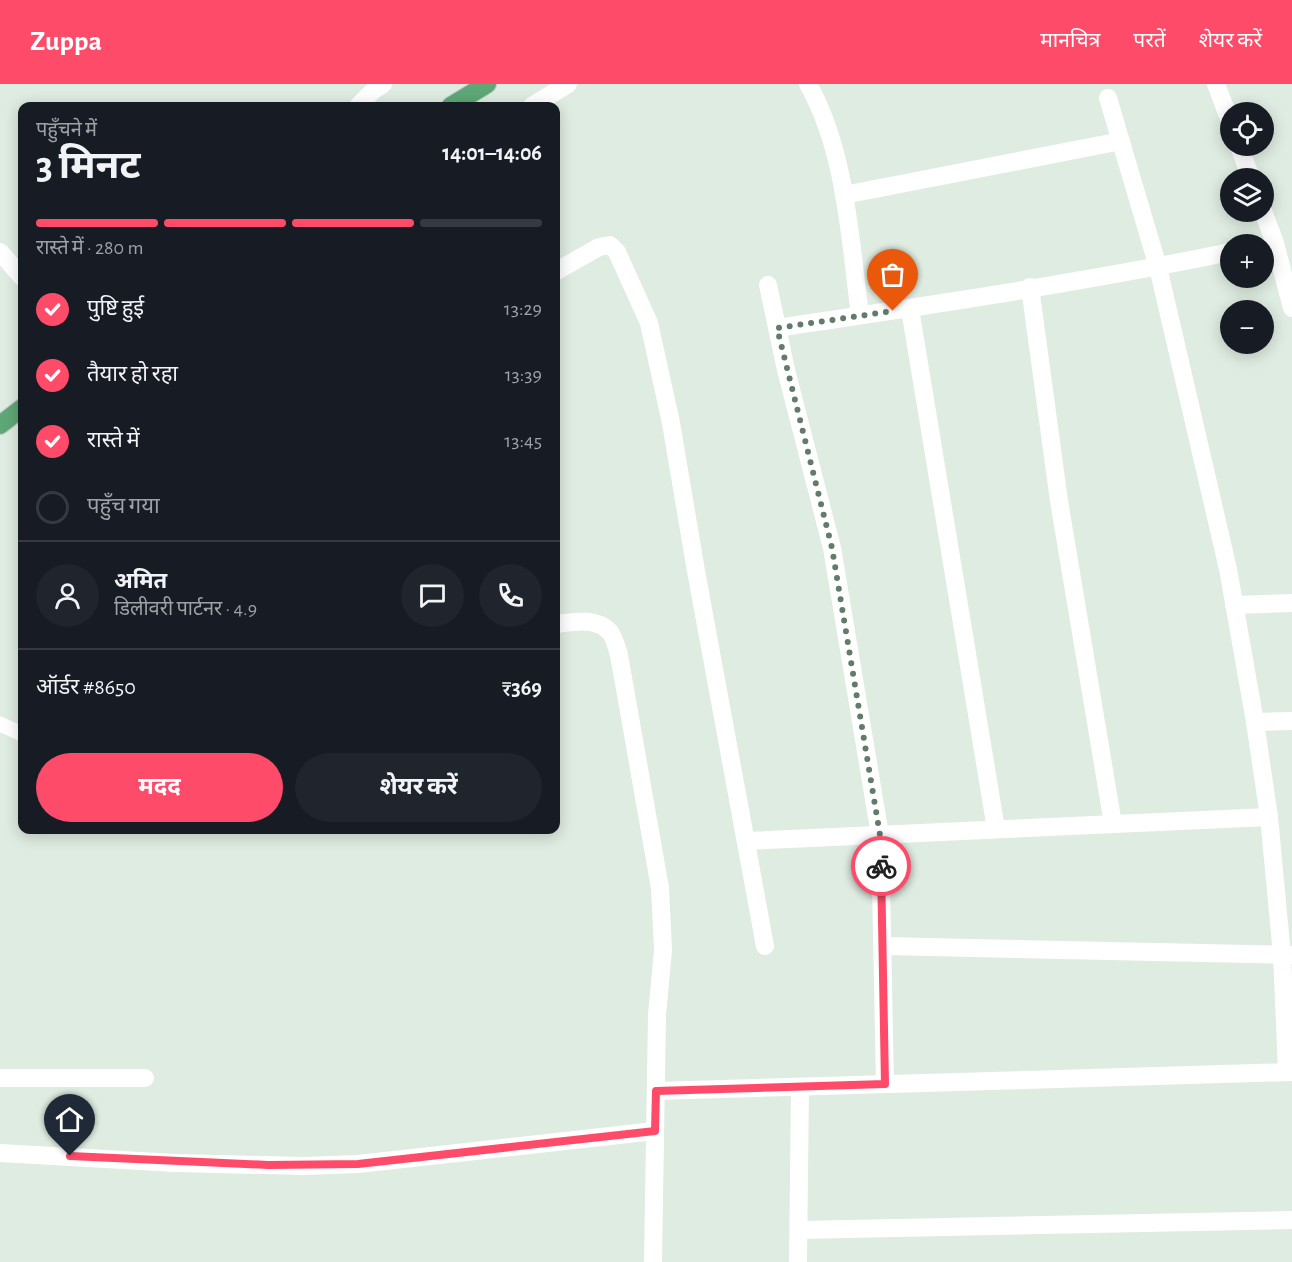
<!DOCTYPE html>
<html lang="hi">
<meta charset="utf-8">
<style>
:root{--surface:#171b24;--page:#20242c;--text:#f1f3f6;--muted:#9ea1a6;--line:#363941;--accent:#ff4b6a}
body{margin:0;font-family:"Alegreya Sans","Noto Sans Devanagari",sans-serif;background:var(--page);color:var(--text);height:100vh;display:flex;flex-direction:column;font-size:22px;white-space:nowrap}
*{box-sizing:border-box;margin:0}
p{font-size:20px;color:var(--muted)}
.icon{flex:none;width:33px;height:33px;fill:none;stroke:currentColor;stroke-width:2;stroke-linecap:round;stroke-linejoin:round}
.map{position:relative;flex:1;overflow:hidden}
.sheet{position:absolute;left:18px;top:18px;width:542px;height:732px;display:flex;flex-direction:column;background:var(--surface);border-radius:12px;box-shadow:0 3px 15px #0003}
.sheet>*{flex:none}
.tools{position:absolute;left:1220px;top:18px;display:grid;gap:12px}
.tools a{display:grid;place-items:center;width:54px;height:54px;border-radius:50%;background:var(--surface);box-shadow:0 3px 15px #0003;font-size:30px}
.pin{position:absolute;display:grid;place-items:center;width:51px;height:51px;color:#fff;margin:-62px -26px;border-radius:50% 50% 50% 0;rotate:-45deg;box-shadow:0 0 6px #0007}
.pin .icon{rotate:45deg}
.courier{position:absolute;display:grid;place-items:center;width:60px;height:60px;margin:-30px;border:4px solid #ff4b6a;border-radius:50%;background:#fff;color:#222;box-shadow:0 2px 8px #0007}
.head em{font-style:normal;font-weight:700}
.head div{display:flex;flex-direction:column-reverse}
.head{display:flex;align-items:center;justify-content:space-between;height:102px;padding:0 18px}
h1{font-size:39px;font-weight:700;line-height:45px}
.bar{display:grid;grid-template-columns:repeat(4,1fr);gap:9px 6px;align-content:center;height:72px;padding:0 18px}
.bar i{height:8px;border-radius:4px;background:var(--line)}
.bar .selected{background:var(--accent)}
.bar p{grid-column:span 4}
.line{display:flex;align-items:center;gap:15px;padding:0 18px;border-top:2px solid var(--line)}
.line div{flex:1}
.round{display:grid;place-items:center;flex:none;width:63px;height:63px;border-radius:32px;background:var(--page)}
ol{padding:0 18px;list-style:none}
li{display:flex;align-items:center;gap:18px;height:66px}
li p{margin-inline-start:auto}
li .icon{padding:6px;border-radius:50%;background:var(--accent);color:#fff;stroke-width:4}
li:last-child{color:var(--muted)}
li i{width:33px;height:33px;border:3px solid var(--line);border-radius:50%}
.button{display:flex;gap:12px;margin-top:auto;padding:12px 18px}
.button a{flex:1;height:69px;border-radius:36px;background:var(--accent);color:#fff;font-size:24px;font-weight:700;line-height:69px;text-align:center}
.button a+a{background:var(--page);color:var(--text)}
header{display:flex;align-items:center;gap:36px;box-sizing:border-box;height:84px;padding:0 30px;background:var(--accent);color:#fff}
header strong{font-size:28px}
nav{display:flex;gap:33px;margin-inline-start:auto;font-size:21px}
.map>svg:first-child{display:block}
</style>
<header>
<strong>Zuppa</strong>
<nav><a>मानचित्र</a><a>परतें</a><a>शेयर करें</a></nav>
</header>
<div class="map">
<svg width="1292" height="1178" viewBox="0 0 1292 1178">
<rect width="100%" height="100%" fill="#dfece1"/>
<g fill="none" stroke-linecap="round" stroke-linejoin="round">
<defs>
<g id="primary">
<path d="M451,22L487,0"/>
<path d="M0,341L22,324"/>
</g>
</defs>
<use href="#primary" stroke="#c0c9c3" stroke-width="20"/>
<path stroke="#fff" stroke-width="15" d="M0,640L22,650"/>
<g stroke="#fff" stroke-width="18">
<path d="M808,0C846,67 850,156 860,231"/>
<path d="M1216,0L1230,37"/>
<path d="M1108,14L1158,183L1228,485L1255,638L1269,733L1282,871L1287,988"/>
<path d="M358,22L374,6L383,0"/>
<path d="M532,22L568,0"/>
<path d="M1239,62L1251,94"/>
<path d="M844,111L1121,57"/>
<path d="M1263,127L1275,159L1292,224"/>
<path d="M0,168L22,193"/>
<path d="M555,188L599,163L610,161L617,168L649,239L671,339L696,487L765,862"/>
<path d="M768,201L786,286L832,464L880,751L885,1000"/>
<path d="M1030,203L1059,417L1113,740"/>
<path d="M910,225L996,745"/>
<path d="M777,244C929,221 1080,199 1230,168"/>
<path d="M1234,521L1292,519"/>
<path d="M555,540C573,538 596,533 610,548C614,553 617,564 619,571L660,804L663,866L657,931L653,1178"/>
<path d="M1255,638L1292,637"/>
<path d="M746,757L1269,733"/>
<path d="M884,862L1292,871"/>
<path d="M0,994H145"/>
<path d="M656,1007L1292,988"/>
<path d="M0,1069L175,1079L303,1082L358,1080L655,1047"/>
<path d="M799,1146L1292,1136"/>
<path d="M798,1178L800,1003"/>
</g>
<use href="#primary" stroke="#5ea776" stroke-width="18"/>
</g>
<g fill="none" stroke-linecap="round" stroke-linejoin="round">
<path stroke="#627c69" stroke-width="6" stroke-dasharray="0 10.8" d="M881,782L880,751L832,464L777,244L893,227"/>
<path stroke="#ff4b6a" stroke-width="8" d="M70,1072L268,1081L358,1080L655,1047L656,1007L885,1000L881,782"/>
</g>
</svg>
<div class="tools">
<a><svg class="icon" aria-label="locate" viewBox="0 0 24 24"><circle cx="12" cy="12" r="6"/><path d="M12 2v4M12 18v4M2 12h4M18 12h4"/></svg></a>
<a><svg class="icon" aria-label="layers" viewBox="0 0 24 24"><path d="M12 4l9 5-9 5-9-5zM3 14l9 5 9-5"/></svg></a>
<a>+</a>
<a>−</a>
</div>
<div class="pin" style="left:893px;top:227px;background:#ea580c"><svg class="icon" aria-label="bag" viewBox="0 0 24 24"><path d="M5 8h14l-1 12H6zM9 8a3 3 0 0 1 6 0"/></svg></div>
<div class="pin" style="left:70px;top:1072px;background:#1f2937"><svg class="icon" aria-label="home" viewBox="0 0 24 24"><path d="M3 11l9-7 9 7M6 9v11h12V9"/></svg></div>
<div class="courier" style="left:881px;top:782px"><svg class="icon" aria-label="bike" viewBox="0 0 24 24"><circle cx="6" cy="16" r="4"/><circle cx="18" cy="16" r="4"/><path d="M6 16l4-8h5l3 8M10 8l3 8H6M13 5h3"/></svg></div>
<section class="sheet">
<div class="head"><div><h1>3 मिनट</h1><p>पहुँचने में</p></div><em>14:01–14:06</em></div>
<div class="bar"><i class="selected"></i><i class="selected"></i><i class="selected"></i><i></i><p>रास्ते में · 280 m</p></div>
<ol>
<li><svg class="icon" aria-label="check" viewBox="0 0 24 24"><path d="M5 12l5 5 9-10"/></svg>पुष्टि हुई<p>13:29</p></li>
<li><svg class="icon" aria-label="check" viewBox="0 0 24 24"><path d="M5 12l5 5 9-10"/></svg>तैयार हो रहा<p>13:39</p></li>
<li><svg class="icon" aria-label="check" viewBox="0 0 24 24"><path d="M5 12l5 5 9-10"/></svg>रास्ते में<p>13:45</p></li>
<li><i></i>पहुँच गया</li>
</ol>
<div class="line" style="height:108px"><a class="round"><svg class="icon" aria-label="person" viewBox="0 0 24 24"><circle cx="12" cy="8" r="4"/><path d="M4 21q1-7 8-7t8 7"/></svg></a><div><b>अमित</b><p>डिलीवरी पार्टनर · 4.9</p></div><a class="round"><svg class="icon" aria-label="chat" viewBox="0 0 24 24"><path d="M4 5h16v11H9l-5 4z"/></svg></a><a class="round"><svg class="icon" aria-label="phone" viewBox="0 0 24 24"><path d="M5 4h4l2 5-3 2q2 4 5 5l2-3 5 2v4C11 20 4 13 5 4z"/></svg></a></div>
<div class="line" style="height:78px"><div>ऑर्डर #8650</div><b>₹369</b></div>
<div class="button"><a>मदद</a><a>शेयर करें</a></div>
</section>
</div>
